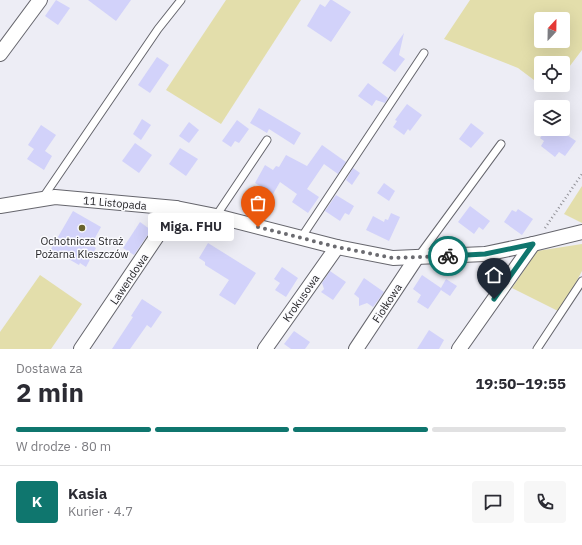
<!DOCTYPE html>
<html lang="pl">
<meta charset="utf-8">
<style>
:root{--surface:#fff;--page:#f7f7f7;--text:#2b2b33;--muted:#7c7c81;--line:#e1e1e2;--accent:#0f766e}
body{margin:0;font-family:"IBM Plex Sans",sans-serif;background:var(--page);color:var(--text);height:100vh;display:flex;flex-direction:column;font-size:15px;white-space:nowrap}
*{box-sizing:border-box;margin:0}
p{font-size:13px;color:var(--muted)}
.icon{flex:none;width:22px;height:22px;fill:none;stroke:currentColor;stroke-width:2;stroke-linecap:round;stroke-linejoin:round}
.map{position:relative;height:349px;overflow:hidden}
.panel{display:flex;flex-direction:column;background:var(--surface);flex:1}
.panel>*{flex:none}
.needle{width:26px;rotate:22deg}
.buttons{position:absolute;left:534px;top:12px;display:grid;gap:8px}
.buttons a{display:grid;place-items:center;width:36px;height:36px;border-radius:4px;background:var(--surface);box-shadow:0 4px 16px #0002;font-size:20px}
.pin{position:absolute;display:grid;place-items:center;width:34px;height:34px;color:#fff;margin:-41px -17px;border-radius:50% 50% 50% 0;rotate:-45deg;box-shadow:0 0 4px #0007}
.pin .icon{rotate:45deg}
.courier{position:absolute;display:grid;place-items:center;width:40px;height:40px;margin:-20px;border:3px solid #0f766e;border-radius:50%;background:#fff;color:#222;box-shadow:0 1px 5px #0007}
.bubble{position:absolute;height:28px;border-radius:4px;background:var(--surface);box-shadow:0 4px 16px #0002;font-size:13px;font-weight:700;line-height:28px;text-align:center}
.head em{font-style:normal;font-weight:700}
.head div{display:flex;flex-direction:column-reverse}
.head{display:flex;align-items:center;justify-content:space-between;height:68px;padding:0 16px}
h1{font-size:26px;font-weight:700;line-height:30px}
.bar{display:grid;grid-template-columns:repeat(4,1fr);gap:6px 4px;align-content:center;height:48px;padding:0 16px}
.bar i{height:5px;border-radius:3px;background:var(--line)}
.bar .active{background:var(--accent)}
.bar p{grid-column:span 4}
.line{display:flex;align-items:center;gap:10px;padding:0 16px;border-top:1px solid var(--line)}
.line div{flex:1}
.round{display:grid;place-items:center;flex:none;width:42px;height:42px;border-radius:4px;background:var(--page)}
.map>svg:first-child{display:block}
</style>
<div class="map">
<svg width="582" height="349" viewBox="0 0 582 349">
<rect width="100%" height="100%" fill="#ededf5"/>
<g fill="#e3deab" fill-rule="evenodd">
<path d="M226,0H301L221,124L166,90Z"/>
<path d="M470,0H582V50L563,75V63H541V85H555L550,92L518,68L444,39ZM541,19H563V41H541Z"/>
<path d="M582,186V223L564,214Z"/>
<path d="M582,244V271L560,312L512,288L537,251Z"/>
<path d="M40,275L82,304L51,349H0V332Z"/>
</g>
<g fill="#d2d2fa">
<path d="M56,0L70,8L58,25L45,16Z"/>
<path d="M88,0H131L116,21Z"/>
<path d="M330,0H332L351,12L331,42L307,26L320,4L325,7Z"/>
<path d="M404,33L399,55L405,59L395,72L382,63Z"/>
<path d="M157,57L169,65L150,93L138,85Z"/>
<path d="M368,83L388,98L385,103L376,100L372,106L358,96Z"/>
<path d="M407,104L422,115L410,131L408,129L404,135L393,127L397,121L395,120Z"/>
<path d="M259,108L301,133L294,145L269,129L267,133L250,123Z"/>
<path d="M142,119L151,125L141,140L133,134Z"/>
<path d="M237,120L249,129L239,143L235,141L231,147L222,141Z"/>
<path d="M189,122L199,130L189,143L179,136Z"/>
<path d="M471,123L484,133L471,148L459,139Z"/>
<path d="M41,125L56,135L45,151L52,156L44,170L27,159L34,149L28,145Z"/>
<path d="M547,129H558L576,141L565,156L559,152L555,157L541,146L544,141L540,138Z"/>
<path d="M135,143L152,155L139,173L122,161Z"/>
<path d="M322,145L346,162L338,174L324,164L307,189L319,197L308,213L292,202L297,194L280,182L273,194L255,183L265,165L273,170L276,166L279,167L286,155L307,166Z"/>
<path d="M180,148L198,159L186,176L169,164Z"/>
<path d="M353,168L360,173L352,185L346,180Z"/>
<path d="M384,183L395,191L389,201L377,193Z"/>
<path d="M336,195L354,206L349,215L345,213L340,221L325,211Z"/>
<path d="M470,206L490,221L483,230L479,227L474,234L458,222Z"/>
<path d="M518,209L533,219L522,235L504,222L512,210L516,212Z"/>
<path d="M73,211L101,227L91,245L96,248L86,267L80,263L79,265L51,249Z"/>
<path d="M391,213L400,217L389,241L366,230L373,216L384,222L385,219L388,220Z"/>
<path d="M140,222L151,230L134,255L123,248Z"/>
<path d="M208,243L256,273L235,305L219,295L229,280L205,265V262L199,258Z"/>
<path d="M282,267L298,278L286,297L275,290L280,283L274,279Z"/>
<path d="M330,271L346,282L333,300L321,292L324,289L322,283Z"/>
<path d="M422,275L441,288L446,279L457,286L450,296L441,290L428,309L417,302L421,295L413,289Z"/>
<path d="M364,278L384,292L373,307L367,303L359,306V298L354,294Z"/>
<path d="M142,299L162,312L151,328L147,325L130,349H112L133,317L131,316Z"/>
<path d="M429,330L444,340L439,349H417Z"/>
<path d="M294,331L310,342L305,349H291L284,344Z"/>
</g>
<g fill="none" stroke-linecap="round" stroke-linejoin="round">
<defs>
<g id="service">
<path d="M42,199L158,29L181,0"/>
<path d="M216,216L267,140"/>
<path d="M301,238L424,53"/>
<path d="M418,257L501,144"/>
<path d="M537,349L582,281"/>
</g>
<g id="minor">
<path d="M0,54L40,0"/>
<path d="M0,206L55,197L176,208L216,216L337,247L393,258L485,254L533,244L582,232"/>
<path d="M81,349L176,208"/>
<path d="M265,349L337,247"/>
<path d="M356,349L417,257"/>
<path d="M459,349L533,244"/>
</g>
</defs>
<use href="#service" stroke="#66666d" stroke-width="9"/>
<use href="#minor" stroke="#66666d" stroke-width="16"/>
<path stroke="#8f8f95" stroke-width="2.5" stroke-dasharray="1 3" stroke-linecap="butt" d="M545,228L582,174"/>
<use href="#service" stroke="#fff" stroke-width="7"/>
<use href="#minor" stroke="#fff" stroke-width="14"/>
</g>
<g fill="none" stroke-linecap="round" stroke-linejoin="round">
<path stroke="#6b6b70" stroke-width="4" stroke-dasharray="0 7.2" d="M258,227L337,247L393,258L448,256"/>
<path stroke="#0f766e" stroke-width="5" d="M448,256L485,254L533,244L494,299"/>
</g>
<circle fill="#696330" stroke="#fbfbfe" stroke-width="1.5" cx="82" cy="228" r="4"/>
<g text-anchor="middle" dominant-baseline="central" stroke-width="3" stroke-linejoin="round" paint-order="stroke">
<g font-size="11" fill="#252528" stroke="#fbfbfe">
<text transform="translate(115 203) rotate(5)">11 Listopada</text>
<text transform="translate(129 279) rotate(-56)">Lawendowa</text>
<text transform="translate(301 298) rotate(-55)">Krokusowa</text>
<text transform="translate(387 303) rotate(-57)">Fiołkowa</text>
</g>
<g font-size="11" fill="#252528" stroke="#fbfbfe">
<text x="82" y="241">Ochotnicza Straż<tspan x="82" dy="13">Pożarna Kleszczów</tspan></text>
</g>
</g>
</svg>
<div class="buttons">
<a><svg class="needle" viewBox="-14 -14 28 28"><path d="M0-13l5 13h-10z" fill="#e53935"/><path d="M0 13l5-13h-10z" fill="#7c7c81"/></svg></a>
<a><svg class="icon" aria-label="locate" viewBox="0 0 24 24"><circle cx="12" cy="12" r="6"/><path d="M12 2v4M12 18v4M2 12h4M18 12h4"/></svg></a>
<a><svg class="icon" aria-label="layers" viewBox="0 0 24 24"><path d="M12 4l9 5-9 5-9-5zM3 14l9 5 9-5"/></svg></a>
</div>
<div class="pin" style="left:258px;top:227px;background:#ea580c"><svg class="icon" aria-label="bag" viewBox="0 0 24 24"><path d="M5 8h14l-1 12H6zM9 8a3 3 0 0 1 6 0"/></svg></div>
<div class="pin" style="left:494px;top:299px;background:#1f2937"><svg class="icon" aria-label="home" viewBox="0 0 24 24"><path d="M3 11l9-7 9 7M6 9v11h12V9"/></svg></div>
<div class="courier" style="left:448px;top:256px"><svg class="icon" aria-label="bike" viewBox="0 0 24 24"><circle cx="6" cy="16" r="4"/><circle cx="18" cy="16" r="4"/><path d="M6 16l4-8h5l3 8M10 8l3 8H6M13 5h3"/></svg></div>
<div class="bubble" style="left:148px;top:213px;width:86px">Miga. FHU</div>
</div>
<section class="panel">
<div class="head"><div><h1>2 min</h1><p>Dostawa za</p></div><em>19:50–19:55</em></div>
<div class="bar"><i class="active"></i><i class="active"></i><i class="active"></i><i></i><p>W drodze · 80 m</p></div>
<div class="line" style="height:72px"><b class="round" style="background:var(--accent);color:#fff">K</b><div><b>Kasia</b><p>Kurier · 4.7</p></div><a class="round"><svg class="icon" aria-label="chat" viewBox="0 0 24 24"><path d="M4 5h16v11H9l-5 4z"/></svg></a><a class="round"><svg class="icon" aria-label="phone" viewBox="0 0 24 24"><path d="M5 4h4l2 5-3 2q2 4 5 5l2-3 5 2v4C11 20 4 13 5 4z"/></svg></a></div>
</section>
